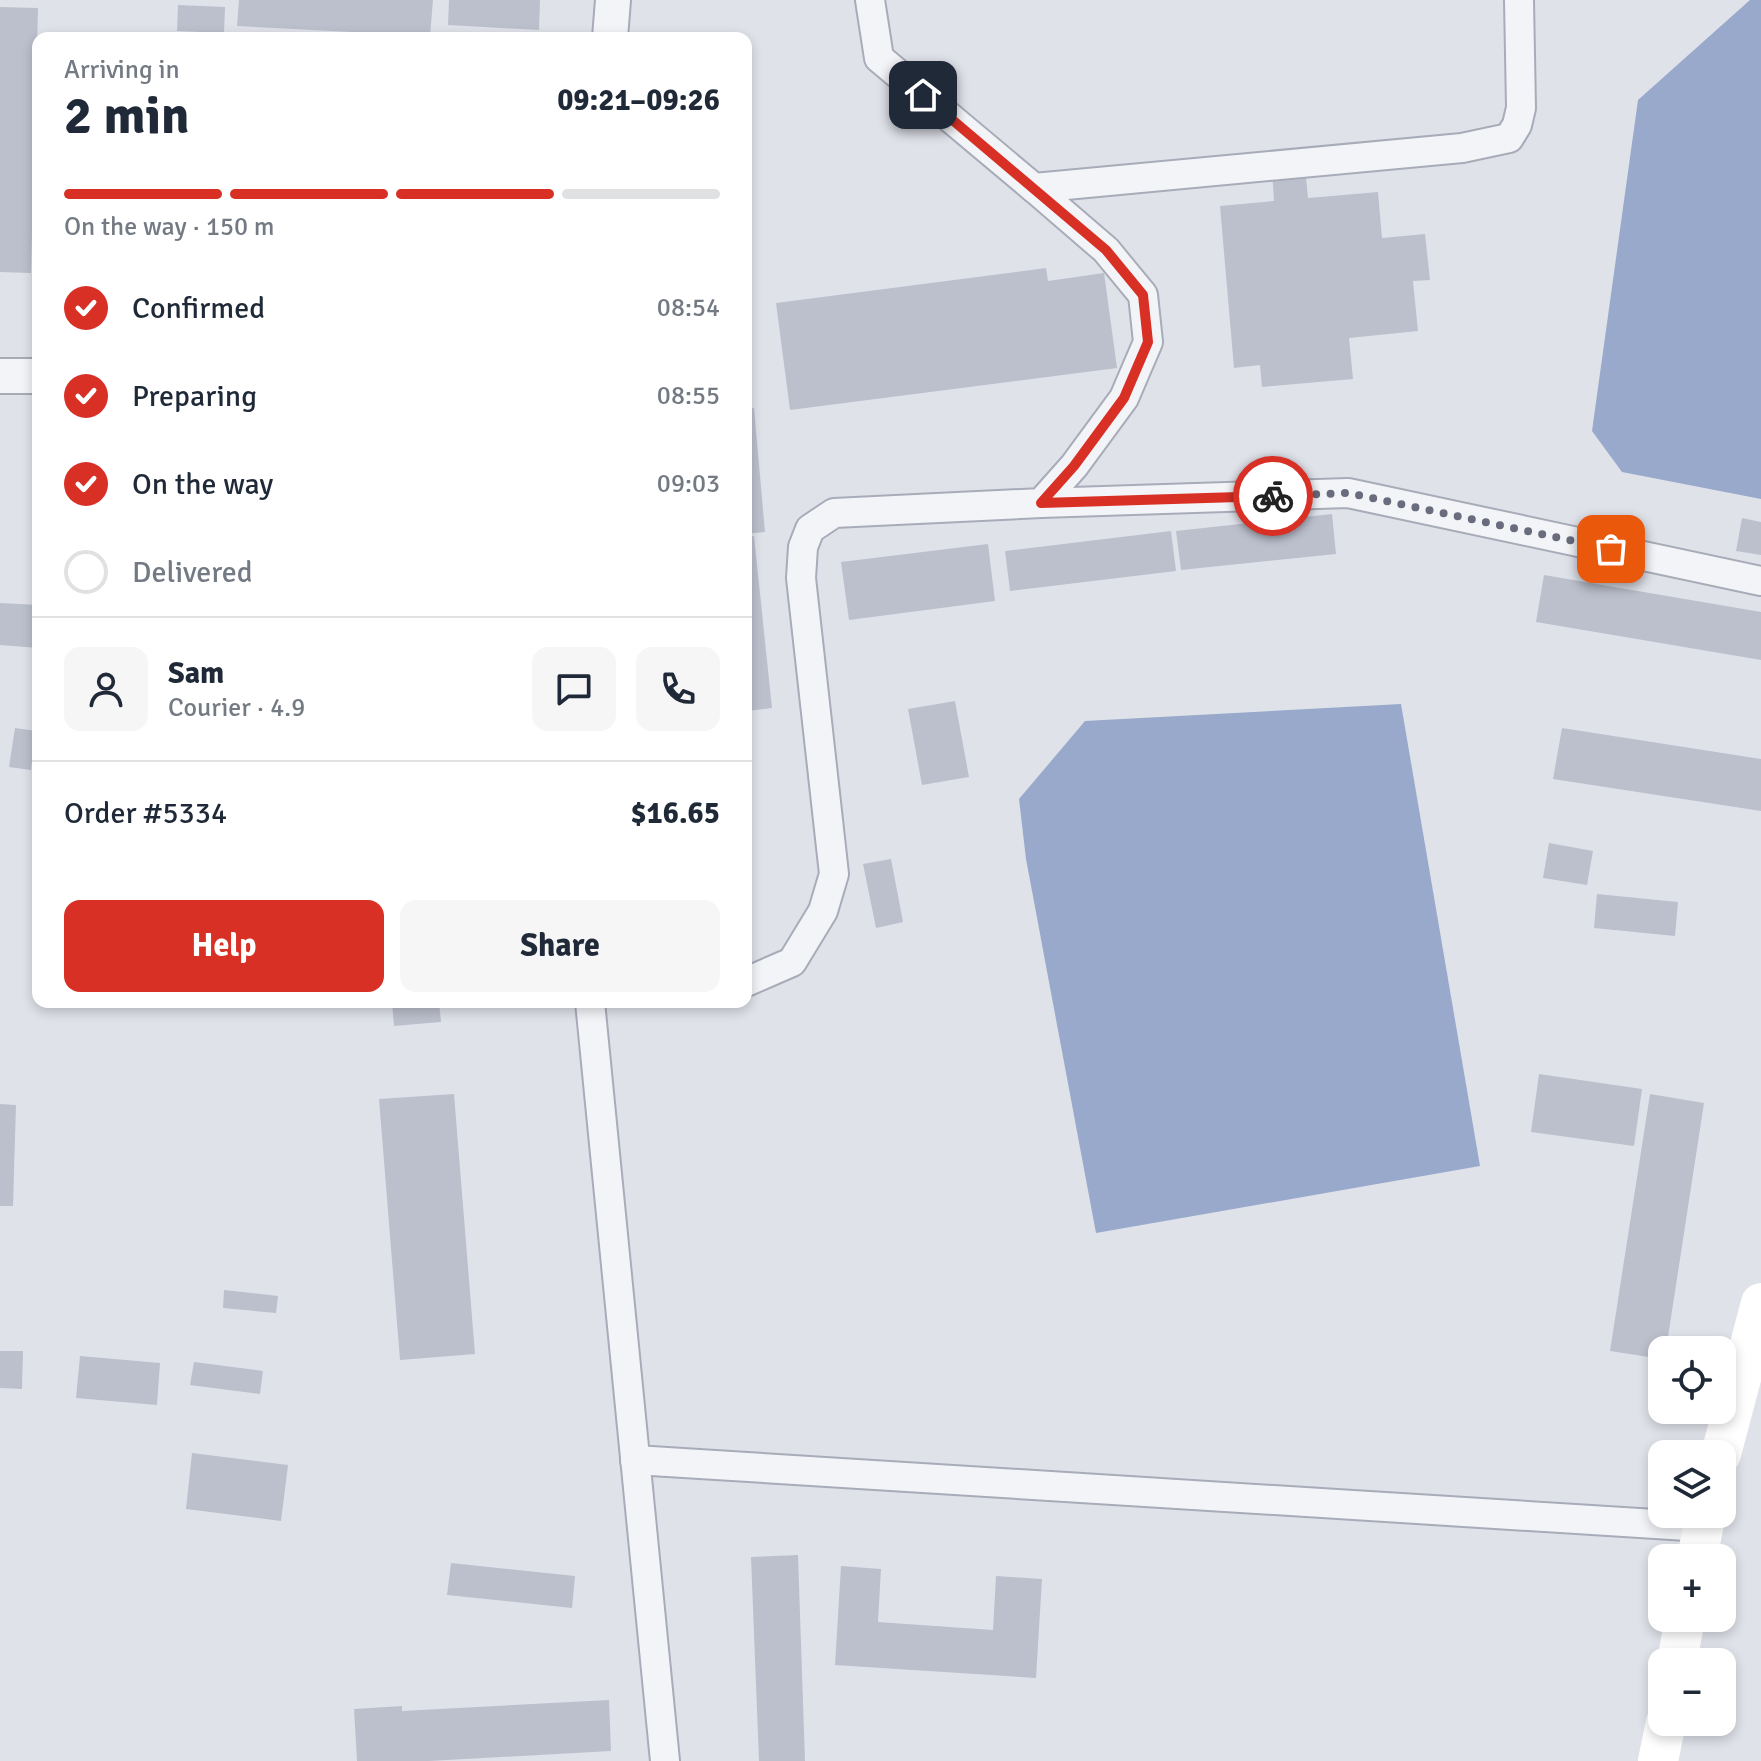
<!DOCTYPE html>
<meta charset="utf-8">
<style>
:root{--surface:#fff;--page:#f6f6f7;--text:#1f2937;--muted:#747a83;--line:#e0e1e3;--accent:#d93025}
body{margin:0;font-family:Signika,sans-serif;background:var(--page);color:var(--text);height:100vh;display:flex;flex-direction:column;font-size:30px;white-space:nowrap}
*{box-sizing:border-box;margin:0}
p{font-size:26px;color:var(--muted)}
.icon{flex:none;width:44px;height:44px;fill:none;stroke:currentColor;stroke-width:2;stroke-linecap:round;stroke-linejoin:round}
.map{position:relative;flex:1;overflow:hidden}
.sheet{position:absolute;left:32px;top:32px;width:720px;height:976px;display:flex;flex-direction:column;background:var(--surface);border-radius:16px;box-shadow:0 4px 12px #0003}
.sheet>*{flex:none}
.buttons{position:absolute;left:1648px;top:1336px;display:grid;gap:16px}
.buttons a{display:grid;place-items:center;width:88px;height:88px;border-radius:16px;background:var(--surface);box-shadow:0 4px 12px #0003;font-size:40px}
.pin{position:absolute;display:grid;place-items:center;width:68px;height:68px;color:#fff;margin:-34px;border-radius:16px;box-shadow:0 4px 12px #0006}
.courier{position:absolute;display:grid;place-items:center;width:80px;height:80px;margin:-40px;border:6px solid #d93025;border-radius:50%;background:#fff;color:#222;box-shadow:0 2px 10px #0007}
.overview em{font-style:normal;font-weight:700}
.overview div{display:flex;flex-direction:column-reverse}
.overview{display:flex;align-items:center;justify-content:space-between;height:136px;padding:0 32px}
h1{font-size:52px;font-weight:700;line-height:60px}
.bar{display:grid;grid-template-columns:repeat(4,1fr);gap:12px 8px;align-content:center;height:96px;padding:0 32px}
.bar i{height:10px;border-radius:6px;background:var(--line)}
.bar .current{background:var(--accent)}
.bar p{grid-column:span 4}
.line{display:flex;align-items:center;gap:20px;padding:0 32px;border-top:2px solid var(--line)}
.line div{flex:1}
.round{display:grid;place-items:center;flex:none;width:84px;height:84px;border-radius:16px;background:var(--page)}
ol{padding:0 32px;list-style:none}
li{display:flex;align-items:center;gap:24px;height:88px}
li p{margin-inline-start:auto}
li .icon{padding:8px;border-radius:50%;background:var(--accent);color:#fff;stroke-width:4}
li:last-child{color:var(--muted)}
li i{width:44px;height:44px;border:4px solid var(--line);border-radius:50%}
.cta{display:flex;gap:16px;margin-top:auto;padding:16px 32px}
.cta a{flex:1;height:92px;border-radius:16px;background:var(--accent);color:#fff;font-size:32px;font-weight:700;line-height:92px;text-align:center}
.cta a+a{background:var(--page);color:var(--text)}
.map>svg:first-child{display:block}
</style>
<div class="map">
<svg width="1761" height="1761" viewBox="0 0 1761 1761">
<rect width="100%" height="100%" fill="#e0e2ea"/>
<g fill="#98a9cc">
<path d="M1750,0H1761V499L1622,472L1592,431L1638,100Z"/>
<path d="M1401,704L1480,1166L1096,1233L1026,859L1019,799L1085,721Z"/>
</g>
<g fill="#bcc0cd">
<path d="M239,0H433L430,36L237,26Z"/>
<path d="M449,0H540L539,30L448,25Z"/>
<path d="M178,5L225,7L224,33L177,31Z"/>
<path d="M0,7L38,8L31,273L0,272Z"/>
<path d="M1305,167L1308,198L1378,192L1382,238L1425,234L1430,280L1413,281L1418,331L1349,338L1353,379L1262,387L1260,365L1234,368L1220,206L1274,201L1272,170Z"/>
<path d="M1046,268L1048,281L1104,273L1117,368L790,410L776,303Z"/>
<path d="M754,408L765,532L746,534V409Z"/>
<path d="M1332,514L1336,554L1181,570L1176,531Z"/>
<path d="M1742,518L1761,522V555L1736,551Z"/>
<path d="M1171,531L1176,571L1010,591L1005,551Z"/>
<path d="M754,536L772,708L746,711V537Z"/>
<path d="M988,544L995,601L849,620L841,562Z"/>
<path d="M1544,575L1761,612V660L1536,622Z"/>
<path d="M0,603L38,605V648L0,645Z"/>
<path d="M955,701L969,777L922,785L908,709Z"/>
<path d="M15,728L36,731L31,770L9,767Z"/>
<path d="M1562,728L1761,759V811L1553,779Z"/>
<path d="M1549,843L1593,851L1587,885L1543,878Z"/>
<path d="M891,859L903,922L876,928L863,864Z"/>
<path d="M1597,894L1678,902L1675,936L1594,928Z"/>
<path d="M392,1002H439L441,1022L394,1026Z"/>
<path d="M1539,1074L1642,1089L1634,1146L1531,1132Z"/>
<path d="M454,1094L475,1354L400,1360L379,1099Z"/>
<path d="M1650,1094L1704,1103L1666,1350H1662V1359L1610,1351Z"/>
<path d="M0,1104L16,1105L13,1206H0Z"/>
<path d="M224,1290L278,1296L276,1313L223,1308Z"/>
<path d="M0,1351H23L22,1389L0,1388Z"/>
<path d="M80,1356L160,1363L157,1405L76,1398Z"/>
<path d="M194,1362L263,1371L260,1394L190,1385Z"/>
<path d="M192,1453L288,1465L281,1521L186,1509Z"/>
<path d="M798,1555L805,1761H759L751,1557Z"/>
<path d="M451,1563L575,1576L572,1608L447,1595Z"/>
<path d="M841,1566L881,1569L878,1622L993,1630L996,1576L1042,1579L1036,1678L835,1665Z"/>
<path d="M609,1700L611,1751L429,1761H357L354,1709L402,1706V1711Z"/>
</g>
<g fill="none" stroke-linecap="round" stroke-linejoin="round">
<defs>
<g id="minor">
<path d="M870,0L879,58L1034,188L1462,148L1509,138L1517,125L1521,108L1519,0"/>
<path d="M1041,503L1348,493L1761,581"/>
<path d="M746,982L792,962L823,911L834,874L801,578L803,547L810,529L834,513L1041,503L1074,466L1124,398L1148,342L1143,295L1106,250L1034,188"/>
<path d="M590,1002L665,1761"/>
<path d="M635,1460L1703,1527"/>
</g>
<g id="tertiary">
<path d="M610,38L613,0"/>
<path d="M0,376H38"/>
</g>
</defs>
<use href="#minor" stroke="#a8acb8" stroke-width="32"/>
<use href="#tertiary" stroke="#a8acb8" stroke-width="38"/>
<use href="#minor" stroke="#f3f4f8" stroke-width="28"/>
<use href="#tertiary" stroke="#f3f4f8" stroke-width="34"/>
<g stroke="#fff" stroke-width="40">
<path d="M1721,1454L1761,1303"/>
<path d="M1697,1558L1706,1514"/>
<path d="M1677,1662L1685,1618"/>
<path d="M1658,1761L1666,1722"/>
</g>
</g>
<g fill="none" stroke-linecap="round" stroke-linejoin="round">
<path stroke="#686c7d" stroke-width="8" stroke-dasharray="0 14.4" d="M1273,496L1348,493L1611,549"/>
<path stroke="#d93025" stroke-width="10" d="M923,95L1106,250L1143,295L1148,342L1124,398L1074,466L1041,503L1273,496"/>
</g>
</svg>
<div class="buttons">
<a><svg class="icon" aria-label="locate" viewBox="0 0 24 24"><circle cx="12" cy="12" r="6"/><path d="M12 2v4M12 18v4M2 12h4M18 12h4"/></svg></a>
<a><svg class="icon" aria-label="layers" viewBox="0 0 24 24"><path d="M12 4l9 5-9 5-9-5zM3 14l9 5 9-5"/></svg></a>
<a>+</a>
<a>−</a>
</div>
<div class="pin" style="left:1611px;top:549px;background:#ea580c"><svg class="icon" aria-label="bag" viewBox="0 0 24 24"><path d="M5 8h14l-1 12H6zM9 8a3 3 0 0 1 6 0"/></svg></div>
<div class="pin" style="left:923px;top:95px;background:#1f2937"><svg class="icon" aria-label="home" viewBox="0 0 24 24"><path d="M3 11l9-7 9 7M6 9v11h12V9"/></svg></div>
<div class="courier" style="left:1273px;top:496px"><svg class="icon" aria-label="bike" viewBox="0 0 24 24"><circle cx="6" cy="16" r="4"/><circle cx="18" cy="16" r="4"/><path d="M6 16l4-8h5l3 8M10 8l3 8H6M13 5h3"/></svg></div>
<section class="sheet">
<div class="overview"><div><h1>2 min</h1><p>Arriving in</p></div><em>09:21–09:26</em></div>
<div class="bar"><i class="current"></i><i class="current"></i><i class="current"></i><i></i><p>On the way · 150 m</p></div>
<ol>
<li><svg class="icon" aria-label="check" viewBox="0 0 24 24"><path d="M5 12l5 5 9-10"/></svg>Confirmed<p>08:54</p></li>
<li><svg class="icon" aria-label="check" viewBox="0 0 24 24"><path d="M5 12l5 5 9-10"/></svg>Preparing<p>08:55</p></li>
<li><svg class="icon" aria-label="check" viewBox="0 0 24 24"><path d="M5 12l5 5 9-10"/></svg>On the way<p>09:03</p></li>
<li><i></i>Delivered</li>
</ol>
<div class="line" style="height:144px"><a class="round"><svg class="icon" aria-label="person" viewBox="0 0 24 24"><circle cx="12" cy="8" r="4"/><path d="M4 21q1-7 8-7t8 7"/></svg></a><div><b>Sam</b><p>Courier · 4.9</p></div><a class="round"><svg class="icon" aria-label="chat" viewBox="0 0 24 24"><path d="M4 5h16v11H9l-5 4z"/></svg></a><a class="round"><svg class="icon" aria-label="phone" viewBox="0 0 24 24"><path d="M5 4h4l2 5-3 2q2 4 5 5l2-3 5 2v4C11 20 4 13 5 4z"/></svg></a></div>
<div class="line" style="height:104px"><div>Order #5334</div><b>$16.65</b></div>
<div class="cta"><a>Help</a><a>Share</a></div>
</section>
</div>
